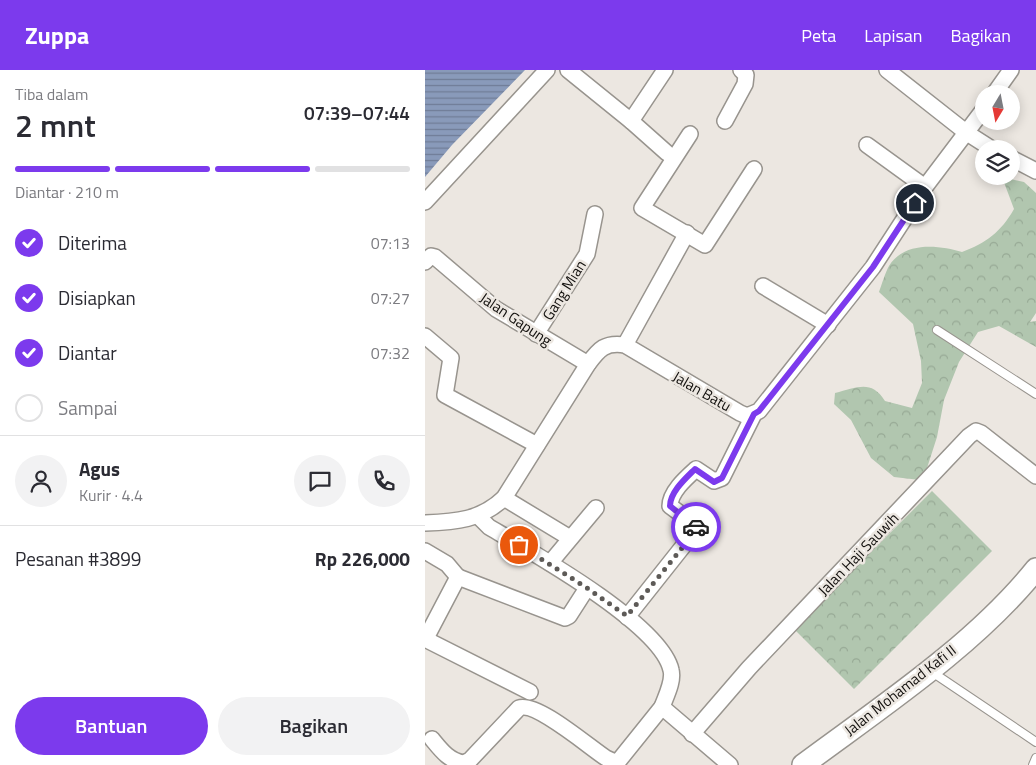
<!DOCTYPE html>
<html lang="id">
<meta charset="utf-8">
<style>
:root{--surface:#fff;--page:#f2f2f3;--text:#2b2b33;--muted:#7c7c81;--line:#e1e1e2;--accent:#7c3aed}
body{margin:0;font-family:"Titillium Web",sans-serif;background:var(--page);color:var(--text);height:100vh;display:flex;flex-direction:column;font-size:19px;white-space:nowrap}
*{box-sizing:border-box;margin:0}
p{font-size:16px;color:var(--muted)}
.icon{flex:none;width:28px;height:28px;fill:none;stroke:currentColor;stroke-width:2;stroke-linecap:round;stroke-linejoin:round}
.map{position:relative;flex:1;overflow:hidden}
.drawer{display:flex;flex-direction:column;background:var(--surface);width:425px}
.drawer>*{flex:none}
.needle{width:32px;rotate:190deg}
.fabs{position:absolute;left:550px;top:15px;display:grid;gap:10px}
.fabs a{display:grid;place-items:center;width:45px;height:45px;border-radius:50%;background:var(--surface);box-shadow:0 2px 12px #0003;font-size:25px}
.pin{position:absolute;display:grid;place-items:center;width:42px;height:42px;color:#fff;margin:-21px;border:2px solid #fff;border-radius:50%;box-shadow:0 1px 5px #0007}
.courier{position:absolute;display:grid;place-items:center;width:50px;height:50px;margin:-25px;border:4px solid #7c3aed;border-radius:50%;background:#fff;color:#222;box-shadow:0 1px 6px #0007}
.head em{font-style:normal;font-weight:600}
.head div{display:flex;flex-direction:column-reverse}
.head{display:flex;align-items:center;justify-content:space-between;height:85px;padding:0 15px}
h1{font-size:32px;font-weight:600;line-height:38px}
.bar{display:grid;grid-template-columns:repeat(4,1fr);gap:8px 5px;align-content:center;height:60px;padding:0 15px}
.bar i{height:6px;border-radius:4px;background:var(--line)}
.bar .current{background:var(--accent)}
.bar p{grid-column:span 4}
.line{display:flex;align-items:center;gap:12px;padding:0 15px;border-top:1px solid var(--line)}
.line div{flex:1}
.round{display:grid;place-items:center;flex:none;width:52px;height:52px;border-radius:26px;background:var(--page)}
ol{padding:0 15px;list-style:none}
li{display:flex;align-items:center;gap:15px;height:55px}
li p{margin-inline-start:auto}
li .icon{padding:5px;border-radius:50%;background:var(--accent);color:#fff;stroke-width:4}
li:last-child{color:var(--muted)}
li i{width:28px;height:28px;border:2px solid var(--line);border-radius:50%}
.action{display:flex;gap:10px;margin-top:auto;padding:10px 15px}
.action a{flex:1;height:58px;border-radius:30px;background:var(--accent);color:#fff;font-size:20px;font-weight:600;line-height:58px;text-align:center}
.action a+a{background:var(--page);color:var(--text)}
header{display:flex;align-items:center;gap:30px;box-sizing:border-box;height:70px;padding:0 25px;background:var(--accent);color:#fff}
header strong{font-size:24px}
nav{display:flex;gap:28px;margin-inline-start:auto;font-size:18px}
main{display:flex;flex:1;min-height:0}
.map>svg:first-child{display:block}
</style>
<header>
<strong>Zuppa</strong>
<nav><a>Peta</a><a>Lapisan</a><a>Bagikan</a></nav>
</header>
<main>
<section class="drawer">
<div class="head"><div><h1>2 mnt</h1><p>Tiba dalam</p></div><em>07:39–07:44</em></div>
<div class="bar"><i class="current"></i><i class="current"></i><i class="current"></i><i></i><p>Diantar · 210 m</p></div>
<ol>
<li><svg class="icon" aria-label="check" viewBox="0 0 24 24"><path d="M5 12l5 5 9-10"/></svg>Diterima<p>07:13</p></li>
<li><svg class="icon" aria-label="check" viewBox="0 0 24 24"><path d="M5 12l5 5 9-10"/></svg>Disiapkan<p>07:27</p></li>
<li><svg class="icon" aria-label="check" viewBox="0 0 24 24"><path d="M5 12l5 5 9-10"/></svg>Diantar<p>07:32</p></li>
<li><i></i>Sampai</li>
</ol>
<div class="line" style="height:90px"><a class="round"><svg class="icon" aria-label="person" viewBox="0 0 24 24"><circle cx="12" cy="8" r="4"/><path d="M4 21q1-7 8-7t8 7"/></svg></a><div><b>Agus</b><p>Kurir · 4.4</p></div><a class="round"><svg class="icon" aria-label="chat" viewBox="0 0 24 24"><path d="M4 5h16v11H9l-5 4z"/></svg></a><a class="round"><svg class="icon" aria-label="phone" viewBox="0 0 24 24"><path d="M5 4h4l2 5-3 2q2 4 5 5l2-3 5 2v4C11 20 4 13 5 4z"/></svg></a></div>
<div class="line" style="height:65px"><div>Pesanan #3899</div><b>Rp 226,000</b></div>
<div class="action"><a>Bantuan</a><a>Bagikan</a></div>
</section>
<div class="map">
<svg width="611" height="695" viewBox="0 0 611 695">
<defs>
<pattern id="forest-crowns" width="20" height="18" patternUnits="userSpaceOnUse" patternTransform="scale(1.25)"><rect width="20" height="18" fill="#b1c6af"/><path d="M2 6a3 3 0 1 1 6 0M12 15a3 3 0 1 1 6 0" fill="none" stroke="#97a995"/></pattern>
<pattern id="water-rules" width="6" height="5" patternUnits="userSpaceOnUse" patternTransform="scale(1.25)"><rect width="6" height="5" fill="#899aba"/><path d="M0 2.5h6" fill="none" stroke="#6f7c96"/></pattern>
</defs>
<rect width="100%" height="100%" fill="#ece7e1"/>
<g fill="url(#forest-crowns)">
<path d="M577,107L599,112L611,123V243L605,252L611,251V277L574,256L553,262L534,292L519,330L512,367L502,398L495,410L469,407L446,388L426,350L409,334L410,323C432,318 446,309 460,331L487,338L497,313L496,291L488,254L454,222C457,214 460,203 464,196C479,171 514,175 537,182C561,173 576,162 589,139Z"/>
<path d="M507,421L567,481L429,619L369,559Z"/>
</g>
<path fill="url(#water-rules)" d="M0,0H100L27,75L0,107Z"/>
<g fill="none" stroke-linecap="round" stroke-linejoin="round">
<defs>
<g id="service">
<path d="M512,260L611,324"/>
<path d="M507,602L611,672"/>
<path d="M608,695L611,688"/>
</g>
<g id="minor">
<path d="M143,0L206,51L242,83"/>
<path d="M462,0L542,63L567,79"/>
<path d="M569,24L586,0"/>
<path d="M206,51L240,0"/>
<path d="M300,51L320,14L321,5L316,0"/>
<path d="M265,64L217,138L280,175L329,99"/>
<path d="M442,75L500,117"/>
<path d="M586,88L611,101"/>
<path d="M0,132L122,0"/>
<path d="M0,192L6,186L10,187L71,239L163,294"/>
<path d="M338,216L403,255"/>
<path d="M111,264L162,184L170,144"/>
<path d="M0,266L26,288L20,325L112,375"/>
<path d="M200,275L262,163"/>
<path d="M79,428L145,468"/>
<path d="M53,446L64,457C105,481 236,554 246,600C249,611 241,626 237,637L305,695"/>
<path d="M0,453C31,452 56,450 79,428L163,294C174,279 180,272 200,275L315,343L322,346L334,341L448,197L500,117L559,39"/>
<path d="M0,481L22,494L33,507L1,568"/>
<path d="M125,493L171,438"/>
<path d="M33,507L140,548L144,546L162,518"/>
<path d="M202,547L271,460L268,453L245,436C245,422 261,408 271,399L289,411L297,408L329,344"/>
<path d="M0,569L105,622"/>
<path d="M267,664L324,598L544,366L551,361L556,363L611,406"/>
<path d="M7,669C16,680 24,691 39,693L45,690L94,638C111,631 164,677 181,688L192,693L237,637"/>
</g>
<path id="secondary" d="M378,695C456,637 550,575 611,499"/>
</defs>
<use href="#service" stroke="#98948e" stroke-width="10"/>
<use href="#minor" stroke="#98948e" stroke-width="18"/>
<use href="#secondary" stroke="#98948e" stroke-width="24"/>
<use href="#service" stroke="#fff" stroke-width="8"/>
<use href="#minor" stroke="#fff" stroke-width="15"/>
<use href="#secondary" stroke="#fff" stroke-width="21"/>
</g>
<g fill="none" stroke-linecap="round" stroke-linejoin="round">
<path stroke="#5d5a57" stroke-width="5" stroke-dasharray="0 9" d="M94,475L159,516L202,546L270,462L271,457"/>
<path stroke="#7c3aed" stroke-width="6" d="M271,457L245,436C245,422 261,408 270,399L289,412L297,408L329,344L334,341L448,197L490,133"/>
</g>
<g text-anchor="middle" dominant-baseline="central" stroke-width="5" stroke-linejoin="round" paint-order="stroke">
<g font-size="15" fill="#100e0c" stroke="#ece7e1">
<text transform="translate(139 220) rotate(-58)">Gang Mian</text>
<text transform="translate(91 249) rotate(34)">Jalan Gapung</text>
<text transform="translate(277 321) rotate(30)">Jalan Batu</text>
<text transform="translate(433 484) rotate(-46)">Jalan Haji Sauwih</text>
<text transform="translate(475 620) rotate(-38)">Jalan Mohamad Kafi II</text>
</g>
</g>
</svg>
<div class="fabs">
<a><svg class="needle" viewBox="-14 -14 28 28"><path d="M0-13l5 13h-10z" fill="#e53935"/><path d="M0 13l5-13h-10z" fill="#7c7c81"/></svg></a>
<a><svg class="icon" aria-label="layers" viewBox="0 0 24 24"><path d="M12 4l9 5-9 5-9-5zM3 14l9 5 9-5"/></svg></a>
</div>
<div class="pin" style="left:94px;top:475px;background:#ea580c"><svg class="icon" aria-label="bag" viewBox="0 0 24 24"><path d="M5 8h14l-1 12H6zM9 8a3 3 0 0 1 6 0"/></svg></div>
<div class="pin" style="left:490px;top:133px;background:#1f2937"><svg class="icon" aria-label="home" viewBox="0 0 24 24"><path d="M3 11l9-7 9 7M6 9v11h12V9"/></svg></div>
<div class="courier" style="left:271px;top:457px"><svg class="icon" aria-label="car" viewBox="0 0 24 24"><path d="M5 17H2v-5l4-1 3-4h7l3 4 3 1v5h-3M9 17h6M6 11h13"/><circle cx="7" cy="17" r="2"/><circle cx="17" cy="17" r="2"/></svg></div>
</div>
</main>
